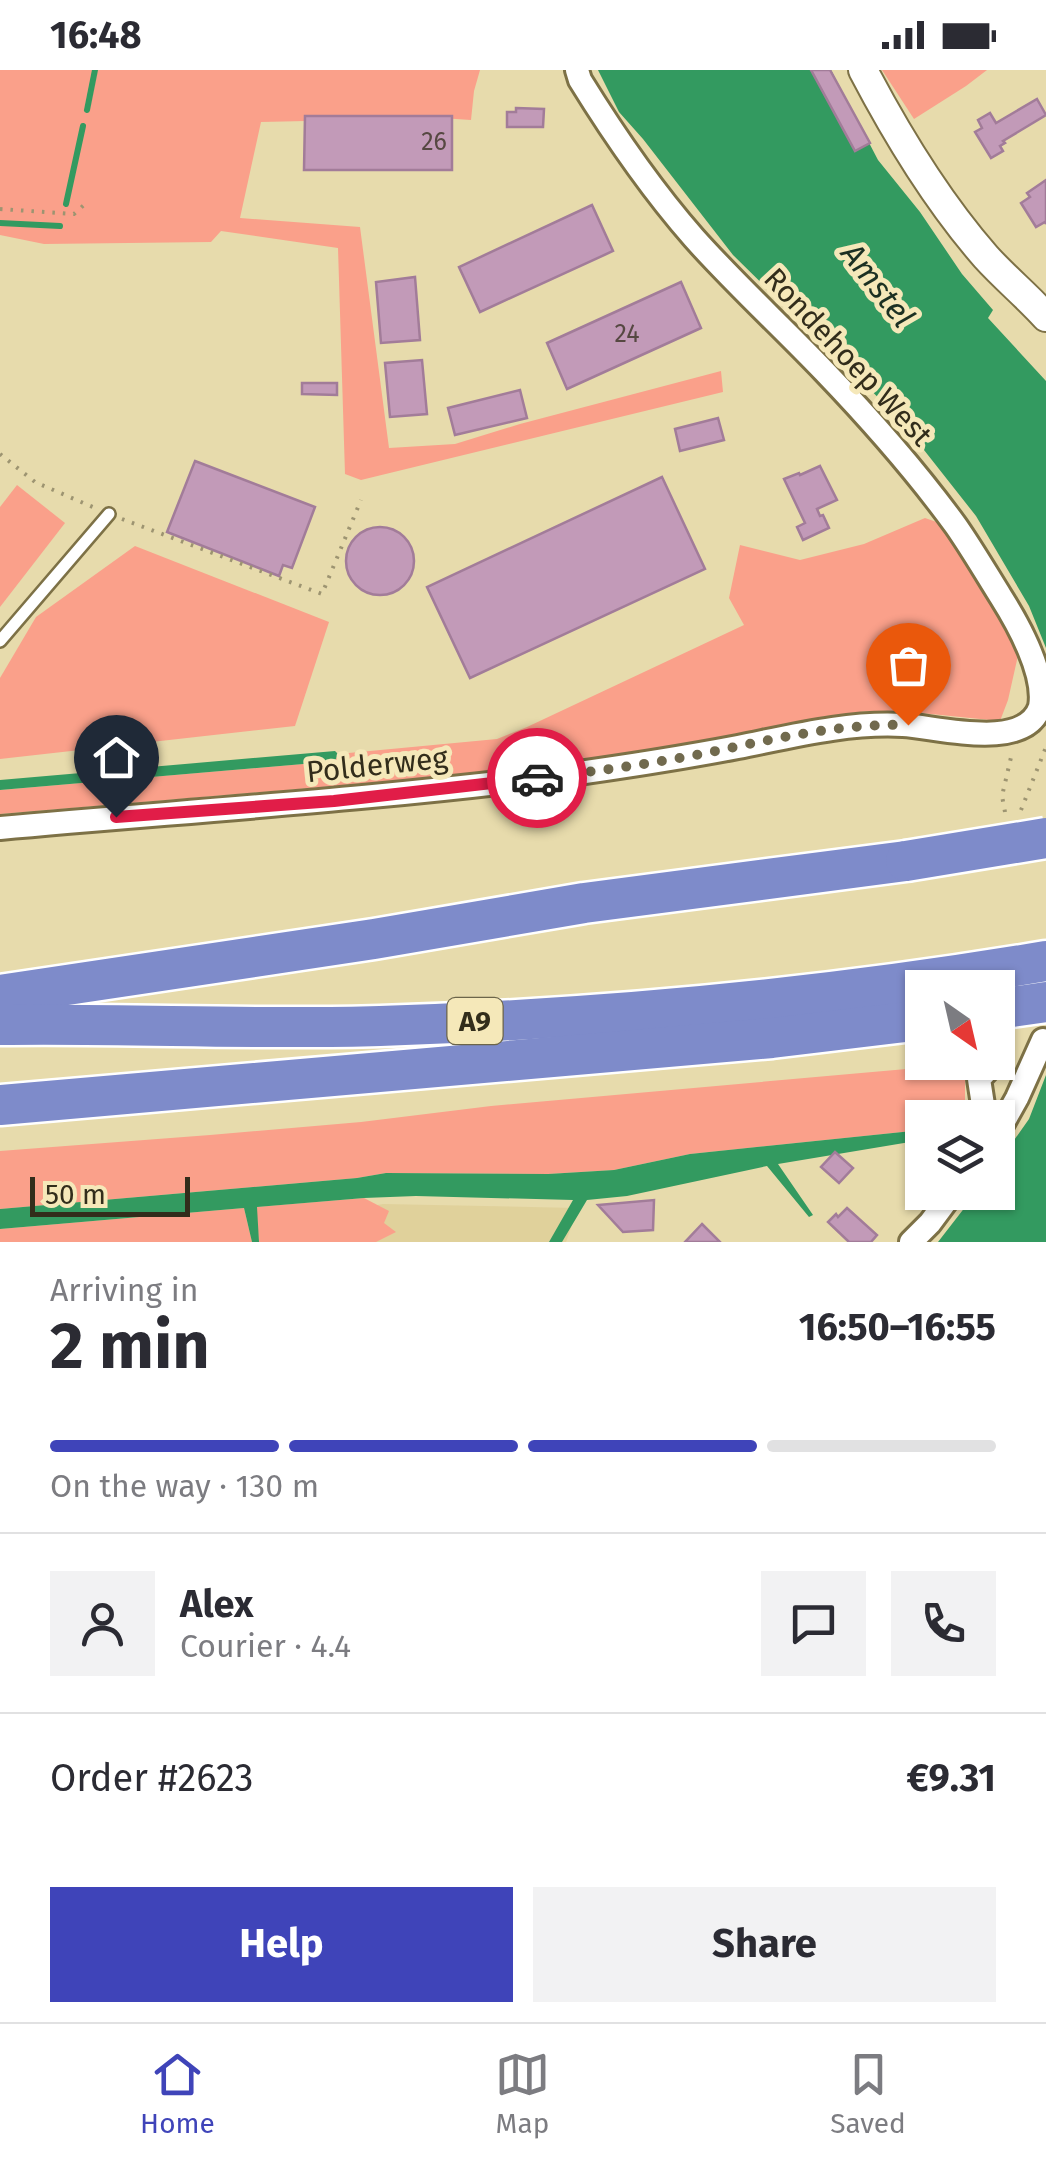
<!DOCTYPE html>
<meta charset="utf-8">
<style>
:root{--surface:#fff;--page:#f2f2f3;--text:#2b2b33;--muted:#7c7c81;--line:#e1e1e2;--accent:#3f44b9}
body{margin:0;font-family:"Fira Sans",sans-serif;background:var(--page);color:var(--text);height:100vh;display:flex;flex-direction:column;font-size:38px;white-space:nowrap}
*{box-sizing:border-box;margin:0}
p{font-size:32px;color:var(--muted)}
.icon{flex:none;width:55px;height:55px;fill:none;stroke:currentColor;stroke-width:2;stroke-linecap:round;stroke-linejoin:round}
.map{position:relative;height:1172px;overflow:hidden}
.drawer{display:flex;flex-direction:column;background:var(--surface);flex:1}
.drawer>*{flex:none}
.needle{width:65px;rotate:146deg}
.buttons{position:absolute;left:905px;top:900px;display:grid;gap:20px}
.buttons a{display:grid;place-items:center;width:110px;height:110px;border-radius:0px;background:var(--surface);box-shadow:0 2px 8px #0004;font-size:50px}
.scale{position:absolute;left:30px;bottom:25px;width:160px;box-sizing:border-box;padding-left:10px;border:5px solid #322d1b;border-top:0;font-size:28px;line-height:35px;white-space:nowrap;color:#322d1b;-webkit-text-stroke:8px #f5e8b9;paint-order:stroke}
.pin{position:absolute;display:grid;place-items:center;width:85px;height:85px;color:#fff;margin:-102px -42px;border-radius:50% 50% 50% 0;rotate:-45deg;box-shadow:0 0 10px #0007}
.pin .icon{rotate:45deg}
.courier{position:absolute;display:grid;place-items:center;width:100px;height:100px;margin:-50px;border:8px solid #e11d48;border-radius:50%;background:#fff;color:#222;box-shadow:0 2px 12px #0007}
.head em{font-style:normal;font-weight:700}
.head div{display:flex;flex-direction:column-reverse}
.head{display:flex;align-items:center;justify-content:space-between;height:170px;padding:0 50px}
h1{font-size:65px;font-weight:700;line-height:75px}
.bar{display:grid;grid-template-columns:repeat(4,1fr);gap:15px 10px;align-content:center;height:120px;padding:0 50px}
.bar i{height:12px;border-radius:8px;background:var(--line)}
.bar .on{background:var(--accent)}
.bar p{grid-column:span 4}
.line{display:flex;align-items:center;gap:25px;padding:0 50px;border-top:2px solid var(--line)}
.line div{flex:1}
.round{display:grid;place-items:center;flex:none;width:105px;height:105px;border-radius:0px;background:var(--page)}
.action{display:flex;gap:20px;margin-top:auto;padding:20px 50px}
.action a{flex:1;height:115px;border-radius:0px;background:var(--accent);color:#fff;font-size:40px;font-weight:700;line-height:115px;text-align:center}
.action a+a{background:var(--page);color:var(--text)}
.status{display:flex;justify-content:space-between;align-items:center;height:70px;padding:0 50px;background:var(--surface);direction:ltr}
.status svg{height:28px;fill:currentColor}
.tab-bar{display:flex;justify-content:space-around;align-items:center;height:140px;border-top:2px solid var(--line);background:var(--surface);font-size:28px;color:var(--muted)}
.tab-bar a{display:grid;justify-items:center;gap:5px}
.tab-bar .on{color:var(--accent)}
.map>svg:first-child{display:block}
</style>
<div class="status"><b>16:48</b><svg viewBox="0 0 49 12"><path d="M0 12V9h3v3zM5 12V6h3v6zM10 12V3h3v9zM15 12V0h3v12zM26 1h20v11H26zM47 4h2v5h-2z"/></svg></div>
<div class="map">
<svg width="1046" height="1172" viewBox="0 0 1046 1172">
<rect width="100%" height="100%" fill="#e7dbac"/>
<path fill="#e0d19b" d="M383,1134L578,1138L566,1172H166Z"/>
<g fill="#faa08a">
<path d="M0,0H480L474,21L471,50L441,48L261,52L240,148L360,157L389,378L455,374L520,354L721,301L723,322L361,410L345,404L338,178L221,161L211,172L44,174L0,165Z"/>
<path d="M882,0H987L966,16L914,49Z"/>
<path d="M17,415L65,453L0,537V437Z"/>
<path d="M925,448L948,456L1019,581L1008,630L1000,651L921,643L868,641L828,646L656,680L500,702L0,744V720L315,693L335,691L338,684L497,669L527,657L744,555L729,528L740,475L800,490L864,474Z"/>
<path d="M135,476L329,552L295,656L0,689V608L36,547Z"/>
<path d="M929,997L940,1007L965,1005V1047L922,1048V1060L690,1084L614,1100L548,1104L386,1103L357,1108L0,1139V1081L210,1065L361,1052L491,1036Z"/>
<path d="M364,1128L389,1141L384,1153L396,1162L376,1172H259L256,1137Z"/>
<path d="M244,1138L252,1172H0V1159Z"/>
</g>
<g fill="#339a60">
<path d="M598,0H831L878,90L920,142L962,204L993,240L988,248L1046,311V578L1029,536L976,446L898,347L733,185L643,69L619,42Z"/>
<path d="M335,681L338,684L335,691L315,693L0,720V710Z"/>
<path d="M1046,1005V1172H938L976,1123L998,1122V1093L1029,1049Z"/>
<path d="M922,1060V1070L778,1094L813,1145L809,1147L767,1096L627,1126L587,1130L562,1172H549L573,1130L416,1126L364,1128L257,1137L259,1172H252L244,1138L0,1159V1139L357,1108L386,1103L548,1104L614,1100L690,1084Z"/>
</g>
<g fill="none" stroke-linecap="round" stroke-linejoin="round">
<g stroke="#339a60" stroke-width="6">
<path d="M87,40L95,0"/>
<path d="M66,134L83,56"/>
<path d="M0,153L60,156"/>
</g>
</g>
<g fill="#c29ab8" stroke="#a27c99" stroke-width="2.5">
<path d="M811,0H830L870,73L855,81Z"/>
<path d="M1037,29L1046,45L1003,71L1005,73L1000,76L1003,81L991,88L975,62L982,58L978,50L990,43L996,53Z"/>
<path d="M516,38L544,39L543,57H507V42H516Z"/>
<path d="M305,46H452V100H304Z"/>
<path d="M1046,110V154L1045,152L1036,157L1021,133L1030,127L1027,123Z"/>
<path d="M592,135L613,181L480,242L459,197Z"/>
<path d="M415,207L420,270L381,273L376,212Z"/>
<path d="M681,212L701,258L567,319L547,273Z"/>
<path d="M422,290L427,344L390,347L385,293Z"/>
<path d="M302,313H337V325L302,324Z"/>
<path d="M520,320L527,348L455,365L448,338Z"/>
<path d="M718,348L724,370L680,381L675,359Z"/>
<path d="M195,391L315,437L292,498L283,495L279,506L167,462Z"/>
<path d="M820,396L837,430L817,439L820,446L823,445L829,458L803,470L797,457L805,453L784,409L799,403L800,405Z"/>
<path d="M662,407L705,499L470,608L427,517Z"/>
<circle cx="380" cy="491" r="34"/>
<path d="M835,1082L853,1098L839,1113L821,1097Z"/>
<path d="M654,1130L653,1160L623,1162L598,1135Z"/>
<path d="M847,1138L877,1165L871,1172H849L828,1152L836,1144L838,1147Z"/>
<path d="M702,1154L720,1172H685Z"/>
</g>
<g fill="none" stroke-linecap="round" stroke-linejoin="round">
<defs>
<path id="service" d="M0,571L109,444"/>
<g id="minor">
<path d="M0,758C188,741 377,729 564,705C622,697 680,688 738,677C793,666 847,652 903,655C938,657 1025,682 1040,637C1046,604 1018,554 1001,527C986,503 972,479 956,456C916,401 871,350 824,301C781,256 735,214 694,168C651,119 614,65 580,10L577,0"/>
<path d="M988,1048L983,1035L979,1009L995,992"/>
<path d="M998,1062L1017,1028L1043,970"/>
<path d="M911,1172L930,1153L953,1122"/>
</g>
<path id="tertiary" d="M863,0C897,65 937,131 986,187C1005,208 1027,226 1046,247"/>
<g id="motorway">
<path d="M0,925L374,869L584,833L906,791"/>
<path d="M998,939L1046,932"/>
<path d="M0,955C127,953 254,960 380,956C603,949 826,928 1046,891"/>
<path d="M0,1035L772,968L922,950"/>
</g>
</defs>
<use href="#service" stroke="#7d7146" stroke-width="16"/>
<use href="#minor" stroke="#7d7146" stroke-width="28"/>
<use href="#tertiary" stroke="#7d7146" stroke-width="32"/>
<use href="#motorway" stroke="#fff" stroke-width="45"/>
<g stroke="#9d9471" stroke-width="4" stroke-dasharray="2.5 8" stroke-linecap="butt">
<path d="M0,139L74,144L85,134"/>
<path d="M0,384L35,412L95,438"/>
<path d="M122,449L322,524L361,430"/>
<path d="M1021,740L1046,677"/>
<path d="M1005,742L1002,726L1012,683"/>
</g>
<use href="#service" stroke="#fff" stroke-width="11"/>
<use href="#minor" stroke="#fff" stroke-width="22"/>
<use href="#tertiary" stroke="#fff" stroke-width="28"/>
<use href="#motorway" stroke="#7e8bca" stroke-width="40"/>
<defs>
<path id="motorway-bridge" d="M906,791L1046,768"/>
</defs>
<use href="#motorway-bridge" stroke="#fff" stroke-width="45" stroke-linecap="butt"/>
<use href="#motorway-bridge" stroke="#7e8bca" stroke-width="40"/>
</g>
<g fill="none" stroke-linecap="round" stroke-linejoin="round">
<path stroke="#716a4e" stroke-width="10" stroke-dasharray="0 18" d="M537,708C590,702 643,695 696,685C766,671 836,653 908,655"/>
<path stroke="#e11d48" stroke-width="12" d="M116,747L334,731L537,708"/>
</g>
<g text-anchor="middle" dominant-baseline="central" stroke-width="10" stroke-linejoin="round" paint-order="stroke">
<g font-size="25" fill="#564842">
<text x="434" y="72">26</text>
<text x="627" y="264">24</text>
</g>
<rect fill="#f5e8b9" stroke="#6c654a" stroke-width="2.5" x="447.5" y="928" width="55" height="46" rx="8"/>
<g font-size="28" font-weight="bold" fill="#322d1b">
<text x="475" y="951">A9</text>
</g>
<g font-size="30" fill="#322d1b" stroke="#f5e8b9">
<text transform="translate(848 287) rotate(47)">Rondehoep West</text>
<text transform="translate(377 695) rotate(-6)">Polderweg</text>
</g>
<g font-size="32" font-style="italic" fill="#1b3022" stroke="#f5e8b9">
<text transform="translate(878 215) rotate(52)">Amstel</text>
</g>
</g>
</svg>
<div class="buttons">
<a><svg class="needle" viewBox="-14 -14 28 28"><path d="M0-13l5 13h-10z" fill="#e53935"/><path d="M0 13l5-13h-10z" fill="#7c7c81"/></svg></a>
<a><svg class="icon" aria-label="layers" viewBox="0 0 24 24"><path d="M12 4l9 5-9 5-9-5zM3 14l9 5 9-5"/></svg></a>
</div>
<div class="scale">50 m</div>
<div class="pin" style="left:908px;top:655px;background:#ea580c"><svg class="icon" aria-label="bag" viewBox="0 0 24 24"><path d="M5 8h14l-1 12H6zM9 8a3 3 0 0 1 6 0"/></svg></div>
<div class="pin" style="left:116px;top:747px;background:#1f2937"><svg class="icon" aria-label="home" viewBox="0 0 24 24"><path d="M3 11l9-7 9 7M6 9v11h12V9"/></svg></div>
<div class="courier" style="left:537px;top:708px"><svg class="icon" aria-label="car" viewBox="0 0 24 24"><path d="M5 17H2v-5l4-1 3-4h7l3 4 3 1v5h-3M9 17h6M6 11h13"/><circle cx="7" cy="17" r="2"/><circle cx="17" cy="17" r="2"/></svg></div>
</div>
<section class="drawer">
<div class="head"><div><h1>2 min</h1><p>Arriving in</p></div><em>16:50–16:55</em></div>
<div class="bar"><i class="on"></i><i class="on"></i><i class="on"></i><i></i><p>On the way · 130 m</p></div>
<div class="line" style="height:180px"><a class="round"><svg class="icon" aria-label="person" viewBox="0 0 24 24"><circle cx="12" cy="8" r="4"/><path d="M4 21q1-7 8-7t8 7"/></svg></a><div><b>Alex</b><p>Courier · 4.4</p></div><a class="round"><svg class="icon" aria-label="chat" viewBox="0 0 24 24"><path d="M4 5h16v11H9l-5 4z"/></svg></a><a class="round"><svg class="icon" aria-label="phone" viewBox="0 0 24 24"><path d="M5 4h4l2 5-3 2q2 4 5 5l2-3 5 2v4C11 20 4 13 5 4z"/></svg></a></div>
<div class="line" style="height:130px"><div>Order #2623</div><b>€9.31</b></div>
<div class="action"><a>Help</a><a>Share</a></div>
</section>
<nav class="tab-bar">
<a class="on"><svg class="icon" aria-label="home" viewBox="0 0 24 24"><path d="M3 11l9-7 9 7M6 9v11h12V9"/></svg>Home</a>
<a><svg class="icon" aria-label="map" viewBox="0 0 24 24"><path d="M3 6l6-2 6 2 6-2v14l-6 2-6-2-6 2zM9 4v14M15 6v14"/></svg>Map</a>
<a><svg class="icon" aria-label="saved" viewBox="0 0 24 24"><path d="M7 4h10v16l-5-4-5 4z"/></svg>Saved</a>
</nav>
